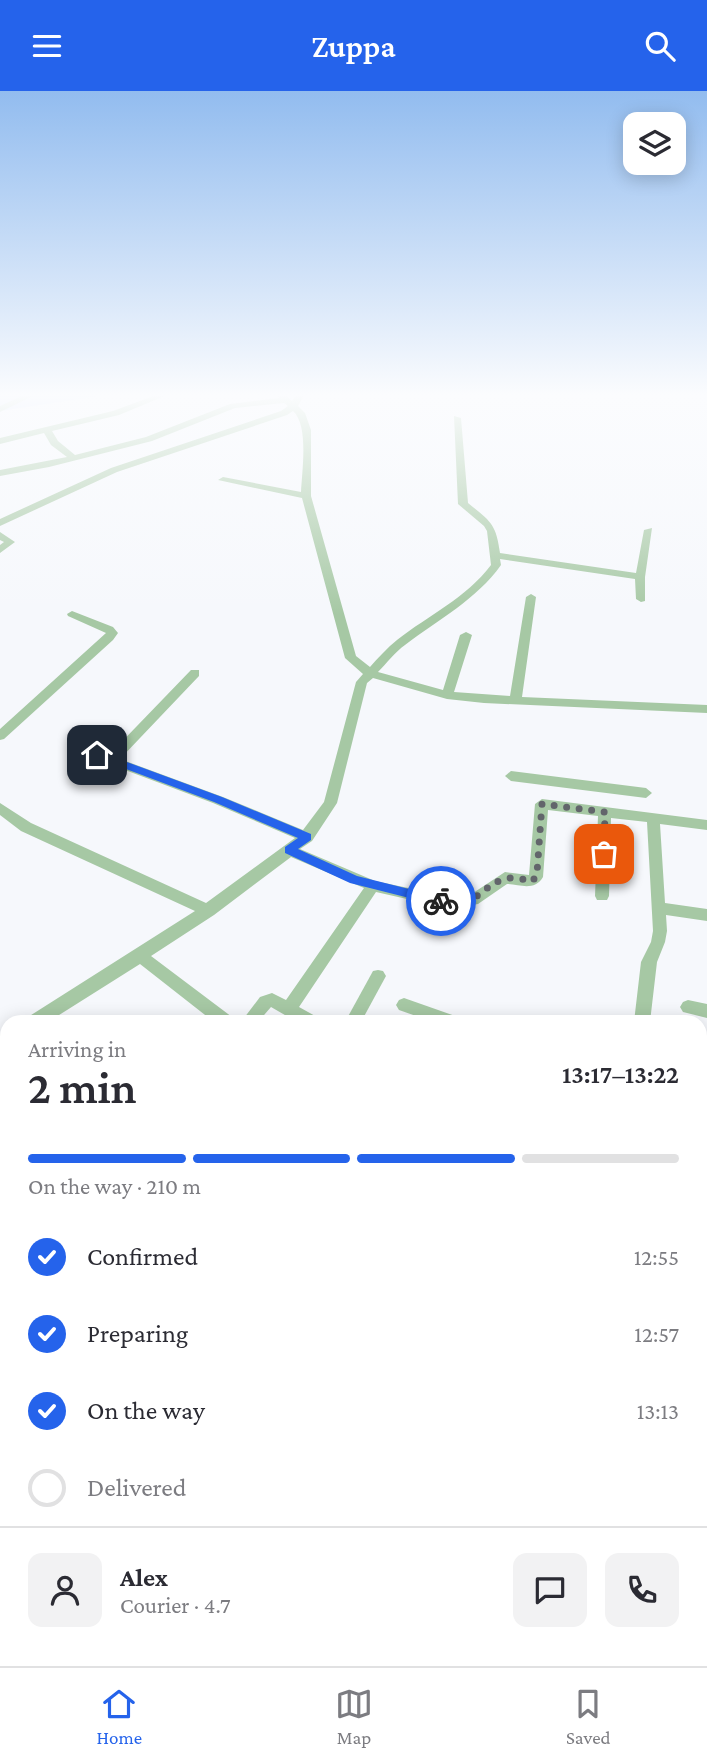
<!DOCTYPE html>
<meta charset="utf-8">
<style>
:root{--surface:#fff;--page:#f2f2f3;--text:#2b2b33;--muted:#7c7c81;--line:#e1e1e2;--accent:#2563eb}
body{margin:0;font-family:"Crimson Pro",serif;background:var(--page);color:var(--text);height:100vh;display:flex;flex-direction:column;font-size:26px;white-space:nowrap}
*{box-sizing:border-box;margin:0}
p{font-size:23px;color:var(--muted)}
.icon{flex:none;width:38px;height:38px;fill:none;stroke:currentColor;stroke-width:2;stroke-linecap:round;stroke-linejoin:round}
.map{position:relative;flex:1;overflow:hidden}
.sheet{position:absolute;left:0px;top:924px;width:707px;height:651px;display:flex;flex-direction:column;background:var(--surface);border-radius:21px 21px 0 0;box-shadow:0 4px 18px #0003}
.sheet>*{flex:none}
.buttons{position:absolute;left:623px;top:21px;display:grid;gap:14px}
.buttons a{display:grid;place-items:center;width:63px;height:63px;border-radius:14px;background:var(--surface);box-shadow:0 4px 18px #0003;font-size:35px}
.pin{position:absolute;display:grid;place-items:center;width:60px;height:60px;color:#fff;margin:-30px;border-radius:14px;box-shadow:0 4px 10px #0006}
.courier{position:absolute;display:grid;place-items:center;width:70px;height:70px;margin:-35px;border:5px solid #2563eb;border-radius:50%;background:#fff;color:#222;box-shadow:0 2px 9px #0007}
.head em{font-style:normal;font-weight:600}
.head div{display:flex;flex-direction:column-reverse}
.head{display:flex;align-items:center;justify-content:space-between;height:119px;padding:0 28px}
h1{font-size:46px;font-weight:600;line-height:52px}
.bar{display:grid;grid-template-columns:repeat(4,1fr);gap:10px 7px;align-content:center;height:84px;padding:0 28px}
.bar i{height:9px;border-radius:5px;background:var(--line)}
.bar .selected{background:var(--accent)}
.bar p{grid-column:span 4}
.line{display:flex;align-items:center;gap:18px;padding:0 28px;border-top:2px solid var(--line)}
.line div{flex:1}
.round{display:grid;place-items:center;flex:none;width:74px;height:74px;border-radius:14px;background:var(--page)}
ol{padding:0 28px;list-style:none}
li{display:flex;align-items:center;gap:21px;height:77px}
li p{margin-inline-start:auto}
li .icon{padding:7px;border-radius:50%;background:var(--accent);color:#fff;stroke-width:4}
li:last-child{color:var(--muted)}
li i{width:38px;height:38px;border:4px solid var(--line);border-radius:50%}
header{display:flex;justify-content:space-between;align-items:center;height:91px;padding:0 28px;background:var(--accent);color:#fff;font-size:32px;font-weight:600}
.tabs{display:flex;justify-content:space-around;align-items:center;height:98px;border-top:2px solid var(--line);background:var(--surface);font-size:19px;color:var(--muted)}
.tabs a{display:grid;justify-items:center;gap:4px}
.tabs .selected{color:var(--accent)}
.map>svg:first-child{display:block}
</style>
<header><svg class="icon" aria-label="menu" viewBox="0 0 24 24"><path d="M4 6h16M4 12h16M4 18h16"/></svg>Zuppa<svg class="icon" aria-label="search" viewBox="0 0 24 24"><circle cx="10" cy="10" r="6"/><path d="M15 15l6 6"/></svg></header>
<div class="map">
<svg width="707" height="1575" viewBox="0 0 707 1575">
<rect width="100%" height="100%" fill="#f6f8fc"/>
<path fill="#d3e0fe" d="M0,304H106L0,320Z"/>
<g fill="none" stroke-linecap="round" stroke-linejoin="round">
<g fill="#a6c8a4" fill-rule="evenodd">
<path d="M24,304H35L0,321V315Z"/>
<path d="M156,304H167L119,324L52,340L58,350L75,364L146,346L230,313L279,307L276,304H285L292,310L296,304H304L298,315L305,322L311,339V405L356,565L370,576C378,567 387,557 397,549C429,524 466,507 491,474L487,440L484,435L458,413L454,325L461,327L468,412C490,430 496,432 500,462L636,482L644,439L652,437L645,486V510L641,511L636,508L635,488L500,468L501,474C476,509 439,528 405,554C395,561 387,572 378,581L443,599L460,544L466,541L472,544L454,601L510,605L526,506L531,503L536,506L522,606L707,614V622L484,612L447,608L373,587L367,592L337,712L312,750L300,758L375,790L451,806L470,804L505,781L529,784L535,713L542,708L707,729V739L660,733L665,812L707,818V830L666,824L667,840L665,851L657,871L650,931H634L641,871L651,851L653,840L647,731L611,727L609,805L607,809H597L595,805L598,725L548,719L543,786C535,800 521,794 507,793L478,813L451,818L376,801L299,916L317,926L319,931H297L271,916L258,931H241L260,906L272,902L286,909L364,797L291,766L214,824L151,865L232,926L234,931H214L140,873L48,931H26L28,926L195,820L21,740L0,724V712L31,732L206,812L295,747L213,712L93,667L91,664L93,661L97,660L109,664L191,579H199V585L120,668L223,706L303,739L324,711L356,591L363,583L345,567L302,407L218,389L223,386L301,401C302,380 309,334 293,320L287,324L117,381L0,435V428L111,377L281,320L288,315L284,312L235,317L152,350L49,376L0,385V379L67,366L51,354L44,342L0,353V347L113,320Z"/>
<path d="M0,441L15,451L0,462V454L4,451L0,449Z"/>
<path d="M72,520L113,536L118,542L113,549L4,648L0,649V638L106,542L68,525L67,523Z"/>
<path d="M511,680L646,697L652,702L646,707L511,690L505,685Z"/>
<path d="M378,879L383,880L386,885L361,931H345L373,880Z"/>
<path d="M404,907L458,926L460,931H433L399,919L396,914L399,909Z"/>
<path d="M688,909L707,913V927L683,921L680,916L683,911Z"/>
<path d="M7,941V956L0,959V944Z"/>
<path d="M700,990L707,991V1007L700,1006Z"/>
<path d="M59,1568H86L83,1575H56Z"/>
<path d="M104,1568H152L155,1575H107Z"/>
<path d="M221,1568H245L243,1575H219Z"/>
</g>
</g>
<linearGradient id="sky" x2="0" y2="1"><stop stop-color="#92bcef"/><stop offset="0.58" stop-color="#fbfcfe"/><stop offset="1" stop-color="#fbfcfe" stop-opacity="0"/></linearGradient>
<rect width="707" height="524" fill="url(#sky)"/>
<path fill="#2563eb" d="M97,660L222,706L311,743V749L298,758L357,785L441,806L446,810L441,815L350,792L285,762V756L298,747L214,711L94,666L92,664Z"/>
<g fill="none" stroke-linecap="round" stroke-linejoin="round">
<path stroke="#62656b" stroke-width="7" stroke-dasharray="0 12.6" d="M441,810C480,816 475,799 504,788C512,785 524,789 533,790L537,782L542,713L605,721L604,763"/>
</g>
</svg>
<div class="buttons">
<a><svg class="icon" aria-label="layers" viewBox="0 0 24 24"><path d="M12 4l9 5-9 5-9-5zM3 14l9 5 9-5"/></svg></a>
</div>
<div class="pin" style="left:604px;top:763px;background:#ea580c"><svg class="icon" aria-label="bag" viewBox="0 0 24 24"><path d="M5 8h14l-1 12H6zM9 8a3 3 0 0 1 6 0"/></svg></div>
<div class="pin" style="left:97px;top:664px;background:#1f2937"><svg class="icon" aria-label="home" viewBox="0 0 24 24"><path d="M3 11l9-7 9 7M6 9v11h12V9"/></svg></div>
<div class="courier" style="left:441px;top:810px"><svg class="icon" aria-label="bike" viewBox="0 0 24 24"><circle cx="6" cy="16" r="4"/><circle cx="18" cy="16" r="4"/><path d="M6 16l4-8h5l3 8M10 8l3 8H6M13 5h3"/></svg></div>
<section class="sheet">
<div class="head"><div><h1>2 min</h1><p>Arriving in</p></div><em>13:17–13:22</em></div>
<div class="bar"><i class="selected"></i><i class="selected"></i><i class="selected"></i><i></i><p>On the way · 210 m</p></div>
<ol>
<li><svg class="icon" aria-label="check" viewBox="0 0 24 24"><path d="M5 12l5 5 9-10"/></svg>Confirmed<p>12:55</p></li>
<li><svg class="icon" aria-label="check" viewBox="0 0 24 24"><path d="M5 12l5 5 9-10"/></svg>Preparing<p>12:57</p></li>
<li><svg class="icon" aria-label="check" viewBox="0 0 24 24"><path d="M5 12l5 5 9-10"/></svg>On the way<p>13:13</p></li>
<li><i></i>Delivered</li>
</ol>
<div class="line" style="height:126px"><a class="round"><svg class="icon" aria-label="person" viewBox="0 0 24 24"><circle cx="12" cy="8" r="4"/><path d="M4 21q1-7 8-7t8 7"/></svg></a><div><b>Alex</b><p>Courier · 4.7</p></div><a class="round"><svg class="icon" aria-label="chat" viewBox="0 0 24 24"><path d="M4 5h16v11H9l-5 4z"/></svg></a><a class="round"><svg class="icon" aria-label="phone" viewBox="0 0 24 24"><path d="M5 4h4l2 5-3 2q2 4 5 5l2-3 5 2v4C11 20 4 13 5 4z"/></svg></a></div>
</section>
</div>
<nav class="tabs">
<a class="selected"><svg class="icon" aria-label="home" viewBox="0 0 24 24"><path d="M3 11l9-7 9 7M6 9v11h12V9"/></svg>Home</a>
<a><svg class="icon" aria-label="map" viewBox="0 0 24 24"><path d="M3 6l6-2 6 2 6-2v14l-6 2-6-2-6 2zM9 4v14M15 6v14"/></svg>Map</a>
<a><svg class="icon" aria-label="saved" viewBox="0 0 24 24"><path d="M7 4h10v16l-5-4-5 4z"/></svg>Saved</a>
</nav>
